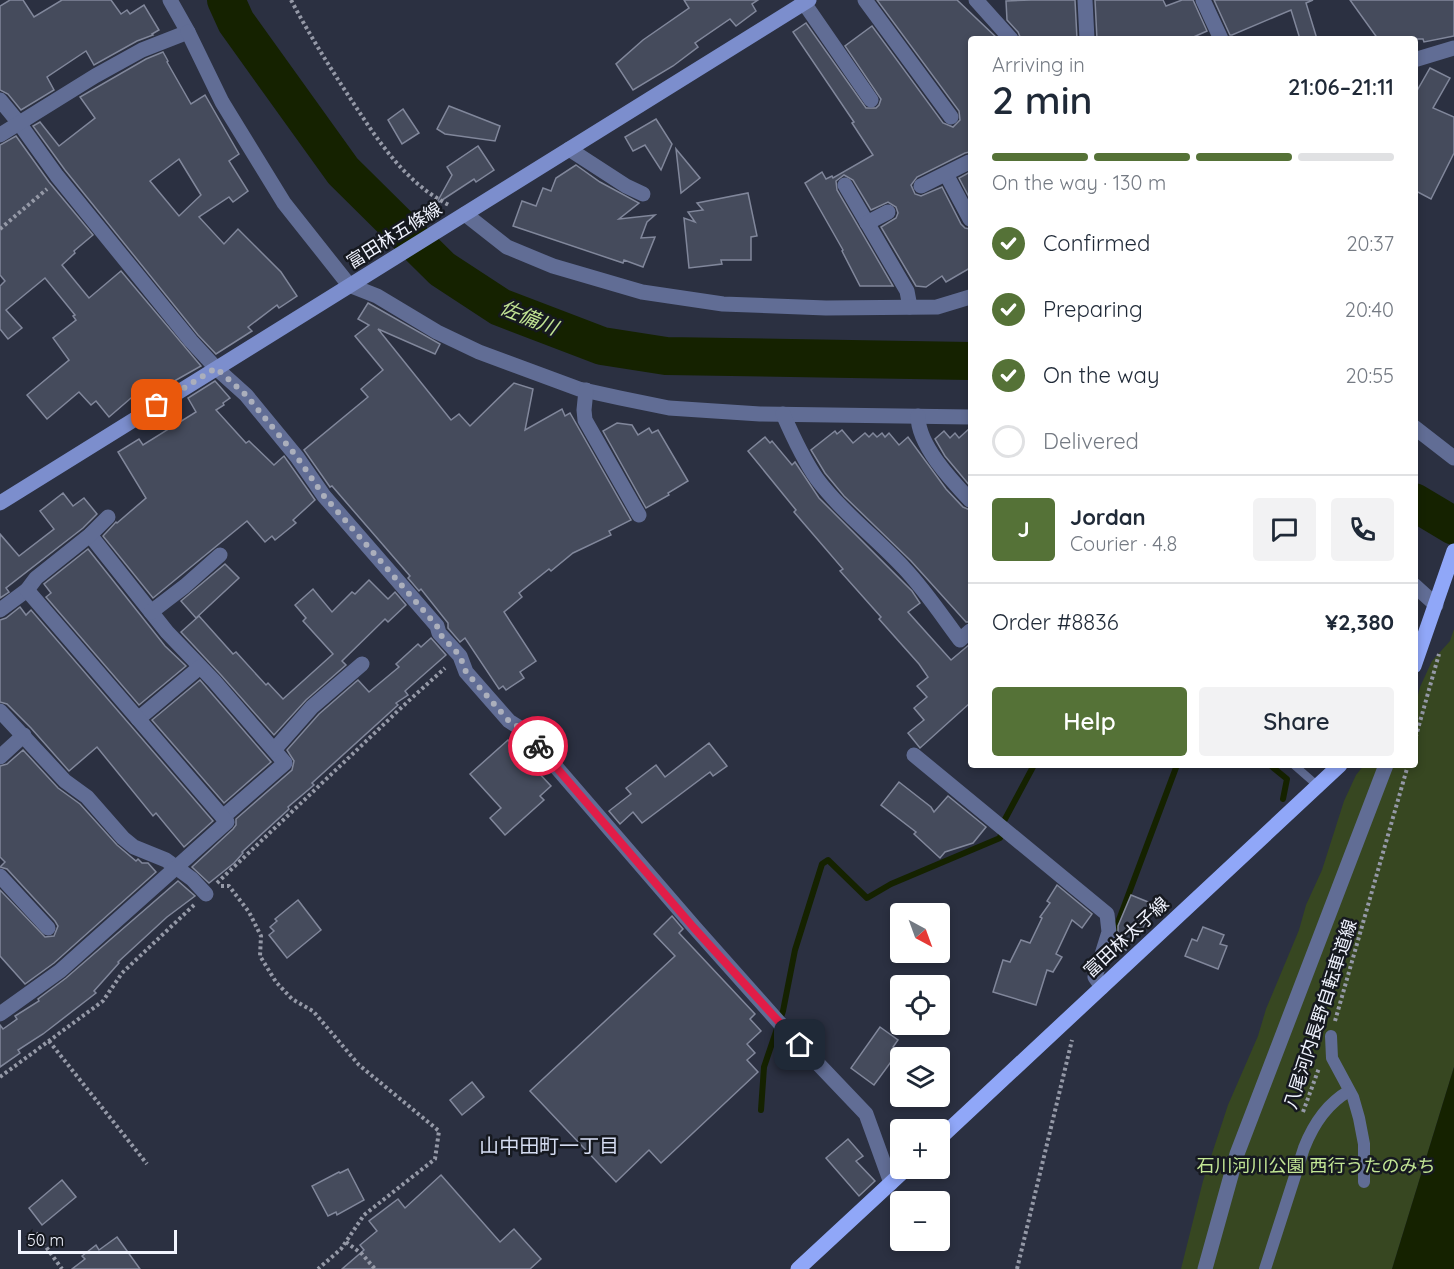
<!DOCTYPE html>
<meta charset="utf-8">
<style>
:root{--surface:#fff;--page:#f2f2f3;--text:#1f2937;--muted:#747a83;--line:#e0e1e3;--accent:#557237}
body{margin:0;font-family:Quicksand,"Noto Sans JP",sans-serif;background:var(--page);color:var(--text);height:100vh;display:flex;flex-direction:column;font-size:22px;white-space:nowrap}
*{box-sizing:border-box;margin:0}
p{font-size:20px;color:var(--muted)}
.icon{flex:none;width:33px;height:33px;fill:none;stroke:currentColor;stroke-width:2;stroke-linecap:round;stroke-linejoin:round}
.map{position:relative;flex:1;overflow:hidden}
.details{position:absolute;left:968px;top:36px;width:450px;height:732px;display:flex;flex-direction:column;background:var(--surface);border-radius:6px;box-shadow:0 3px 9px #0003}
.details>*{flex:none}
.needle{width:39px;rotate:139deg}
.tools{position:absolute;left:890px;top:903px;display:grid;gap:12px}
.tools a{display:grid;place-items:center;width:60px;height:60px;border-radius:6px;background:var(--surface);box-shadow:0 3px 9px #0003;font-size:30px}
.scale{position:absolute;left:18px;bottom:15px;width:159px;box-sizing:border-box;padding-left:6px;border:3px solid #f0f3fe;border-top:0;font-size:16px;line-height:21px;white-space:nowrap;color:#f0f3fe;-webkit-text-stroke:4px #161920;paint-order:stroke}
.pin{position:absolute;display:grid;place-items:center;width:51px;height:51px;color:#fff;margin:-26px;border-radius:12px;box-shadow:0 3px 9px #0006}
.courier{position:absolute;display:grid;place-items:center;width:60px;height:60px;margin:-30px;border:4px solid #e11d48;border-radius:50%;background:#fff;color:#222;box-shadow:0 2px 8px #0007}
.head em{font-style:normal;font-weight:600}
.head div{display:flex;flex-direction:column-reverse}
.head{display:flex;align-items:center;justify-content:space-between;height:102px;padding:0 24px}
h1{font-size:39px;font-weight:600;line-height:45px}
.bar{display:grid;grid-template-columns:repeat(4,1fr);gap:9px 6px;align-content:center;height:72px;padding:0 24px}
.bar i{height:8px;border-radius:4px;background:var(--line)}
.bar .current{background:var(--accent)}
.bar p{grid-column:span 4}
.line{display:flex;align-items:center;gap:15px;padding:0 24px;border-top:2px solid var(--line)}
.line div{flex:1}
.round{display:grid;place-items:center;flex:none;width:63px;height:63px;border-radius:6px;background:var(--page)}
ol{padding:0 24px;list-style:none}
li{display:flex;align-items:center;gap:18px;height:66px}
li p{margin-inline-start:auto}
li .icon{padding:6px;border-radius:50%;background:var(--accent);color:#fff;stroke-width:4}
li:last-child{color:var(--muted)}
li i{width:33px;height:33px;border:3px solid var(--line);border-radius:50%}
.button{display:flex;gap:12px;margin-top:auto;padding:12px 24px}
.button a{flex:1;height:69px;border-radius:6px;background:var(--accent);color:#fff;font-size:24px;font-weight:600;line-height:69px;text-align:center}
.button a+a{background:var(--page);color:var(--text)}
.map>svg:first-child{display:block}
</style>
<div class="map">
<svg width="1454" height="1269" viewBox="0 0 1454 1269">
<rect width="100%" height="100%" fill="#2b3041"/>
<path fill="#374721" d="M1454,629V1067L1392,1269H1181L1203,1181L1228,1105L1258,1036L1266,1009L1299,930L1306,905L1322,870L1344,801L1356,775L1364,765H1414L1415,708L1420,687L1432,661L1450,641Z"/>
<path fill="#152200" d="M1454,1067V1269H1392Z"/>
<g fill="none" stroke-linecap="round" stroke-linejoin="round">
<g stroke="#152200" stroke-width="6">
<path d="M1270,765L1287,779L1283,799"/>
<path d="M1114,933L1177,765"/>
<path d="M761,1110L764,1067L783,1011L795,950L822,864L828,860L867,898L891,884L1000,838L1004,821L1034,765"/>
</g>
<g stroke="#152200" stroke-width="38">
<path d="M226,0L236,22L343,171L442,269L500,307L602,346L666,356L970,361"/>
<path d="M1414,502L1454,526"/>
</g>
</g>
<g fill="#454b5c" stroke="#81879b" stroke-width="1.5" fill-rule="evenodd">
<path d="M10,0H23L34,17L62,0H111L121,14L127,10L130,14L144,5L159,30L152,34L153,35L137,41L94,65L86,51L47,77L54,90L21,110L8,94L0,90V6Z"/>
<path d="M684,0H758L752,4L756,11L736,26L730,19L695,43L698,47L673,66L633,90L616,64L643,40L689,8Z"/>
<path d="M877,0H957L998,39H970V152L965,153L917,177L911,185L915,194L921,196L942,187L961,224L965,228L970,229V268L946,282L942,276L926,287L916,286L881,227L896,218L898,213L896,207L888,202L871,210L853,180L844,175L836,181L837,190L893,286H860L842,251L843,250L805,183L822,172L826,179L832,176L833,178L873,155L852,123L854,122L793,32L806,23L866,108H876L879,105L881,99L845,46L872,26L943,123L953,127L960,120L959,111Z"/>
<path d="M1031,0H1075L1077,39H1021L1018,32L1007,20L1006,1Z"/>
<path d="M1095,0H1163L1166,6L1182,0H1193L1207,31L1189,39H1097Z"/>
<path d="M1214,0H1313L1306,3L1317,39H1300L1291,10L1232,35H1230Z"/>
<path d="M1350,0H1454V36L1424,42L1423,39H1378Z"/>
<path d="M163,52L168,61L167,62L191,104L205,95L239,154L229,161L248,191L233,202L229,197L199,217L224,244L238,229L281,272L297,296L279,308L277,305L248,327L252,331L216,354L198,335L65,170L33,126L40,122L59,146L95,118L80,97L146,59ZM179,159L201,195L179,216L150,181Z"/>
<path d="M1430,68L1450,78L1433,108L1454,117V153L1431,199L1414,190V96Z"/>
<path d="M449,106L500,126L495,141L445,134L437,129Z"/>
<path d="M403,109L419,133L402,144L388,120Z"/>
<path d="M656,119L672,144L661,170L645,145L633,151L625,137Z"/>
<path d="M16,136L49,182L93,235L74,251L75,253L62,265L89,298L121,271L201,366L155,392L149,385L147,388L145,386L109,417L96,401L91,405L79,392L47,419L27,395L69,360L53,338L76,320L73,316L75,315L45,278L6,310L22,328L8,339L0,329V286L5,281L0,275V145Z"/>
<path d="M478,146L494,170L476,182L474,179L436,204L452,175L447,167Z"/>
<path d="M676,149L700,178L681,193Z"/>
<path d="M576,165L600,182L639,203L619,219L655,215L647,222L641,238L655,237L643,267L624,260L623,263L513,226L522,201L536,206L543,188L551,191L556,178Z"/>
<path d="M970,172V199L959,178Z"/>
<path d="M748,193L757,236L751,237V260H721L722,264L689,268L684,218L695,222L688,212L703,210L697,203Z"/>
<path d="M368,303L440,344L435,354L378,329L451,420L459,414L470,426L514,383L533,389L525,430L562,409L565,416L570,413L631,520L609,531L611,535L573,553L551,571L549,569L519,593L522,597L504,612L536,661L520,672L524,678L506,690L503,686L499,689L465,638L460,642L448,628V623L421,589L419,591L408,578L410,576L332,486L330,487L304,450L368,397L361,389L383,370L355,336L369,325L358,319Z"/>
<path d="M215,381L230,398L223,403L224,405L216,410L246,443L249,441L274,465L284,456L315,500L293,520L296,523L275,540L272,536L265,542L247,521L153,598L103,536L116,522L117,523L146,498L118,452L139,439L143,445L196,412L188,398Z"/>
<path d="M617,423L632,425L638,435L649,428L652,433L658,430L688,481L668,493L669,495L646,508L603,431Z"/>
<path d="M970,428V486L945,456L935,439L944,431L950,438L955,433L959,438Z"/>
<path d="M842,430L853,443L865,433L869,437L873,433L877,437L882,433L885,437L889,433L899,445L908,437L946,489L963,507L970,510V622H966L911,561L844,496L825,473L811,450L835,431L837,434Z"/>
<path d="M765,437L770,443L772,441L792,465L795,462L819,498L912,591L920,603L908,612L951,660L970,644V703L920,748L908,733L924,720L914,708L927,697L917,686L928,677L919,664L879,619L881,617L840,571L843,569L794,512L796,510L748,451Z"/>
<path d="M63,493L73,506L84,498L97,514L83,528L6,588L9,592L0,598V534L19,556L54,529L40,511Z"/>
<path d="M88,549L165,646L186,666L139,705L46,597L51,593L44,584Z"/>
<path d="M225,564L239,578L196,618L181,601Z"/>
<path d="M369,580L388,599L395,592L406,605L388,622L385,619L342,661L346,665L306,700L274,735L221,675L181,632L199,616L233,654L236,652L266,685L268,683L283,699L333,654L303,621L306,618L295,605L313,589L332,612L352,592L355,594Z"/>
<path d="M20,607L26,615L31,610L213,821L184,847L156,813L153,816L97,747L69,771L31,728L7,704L0,702V620L6,618Z"/>
<path d="M431,638L446,655L405,691L408,695L396,703L398,705L312,783L314,785L288,807L289,809L242,852L243,853L234,863L209,883L192,867L233,829L236,825V819L292,770L294,761L287,750L319,714L358,680L369,692L399,667L396,664L418,644L421,647Z"/>
<path d="M200,680L271,762L224,803L152,720Z"/>
<path d="M508,740L551,786L540,796L544,800L505,835L490,818L501,808L470,774Z"/>
<path d="M709,743L727,766L713,776L710,772L642,823L633,812L620,824L609,811L631,794L626,788L656,765L665,777Z"/>
<path d="M23,750L58,788L80,804L117,845L136,861L138,859L142,863H148L156,872L54,963L25,984L0,956V890L45,937L54,936L58,926L55,921L7,869L0,867L5,862L0,857V766L7,764Z"/>
<path d="M899,782L931,807L934,812L948,796L986,827L973,843L945,852L940,858L914,834L916,832L881,805Z"/>
<path d="M178,881L195,896L167,917L118,962L119,963L94,991L96,993L43,1034L18,1050L20,1053L0,1067V1025L3,1029L17,1019L15,1016L39,1001L38,999L66,978Z"/>
<path d="M1057,885L1092,914L1082,928L1072,920L1056,954L1062,957L1053,972L1047,970L1036,1005L993,992L1003,960L1010,962L1021,940L1030,943L1042,918L1040,917L1050,903L1047,901Z"/>
<path d="M1131,895L1153,904L1140,936L1136,934L1133,940L1130,939L1126,950L1115,945L1118,934V926Z"/>
<path d="M298,900L321,930L287,958L269,935L274,931L270,927L277,921L275,919Z"/>
<path d="M672,916L683,929L679,933L755,1014L750,1019L761,1031L747,1044L755,1053L747,1060L758,1072L661,1163L649,1150L616,1182L530,1091L675,956L654,934Z"/>
<path d="M1203,927L1224,935L1220,944L1227,946L1218,969L1185,956L1192,939L1197,941Z"/>
<path d="M880,1027L898,1040L893,1047L899,1051L874,1085L851,1068Z"/>
<path d="M472,1082L484,1097L462,1115L450,1100Z"/>
<path d="M848,1139L863,1156L856,1161L875,1181L859,1196L826,1158Z"/>
<path d="M348,1169L364,1200L337,1215L336,1212L328,1216L312,1186L339,1172L340,1173Z"/>
<path d="M441,1175L500,1242L514,1229L541,1259L530,1269H342L364,1250L360,1245L377,1231L369,1221L398,1199L405,1208Z"/>
<path d="M62,1180L76,1197L42,1225L29,1208Z"/>
<path d="M117,1237L140,1269H72L85,1259L82,1256L96,1245L99,1250Z"/>
</g>
<g fill="none" stroke-linecap="round" stroke-linejoin="round">
<g stroke="#9599a7" stroke-width="4" stroke-dasharray="3 3" stroke-linecap="butt">
<path d="M291,0C309,34 329,66 350,98C377,139 404,182 449,205"/>
<path d="M0,229L47,189"/>
<path d="M1414,743L1439,654"/>
<path d="M217,883L403,706L445,668"/>
<path d="M221,886H229L249,912L261,936L260,956L276,982L292,999L313,1011L359,1065L439,1131L435,1159L364,1215L341,1249L318,1269"/>
<path d="M1335,1021L1408,765"/>
<path d="M49,1041L147,1164"/>
<path d="M0,1077L103,1001L122,973L194,905"/>
<path d="M1303,1112L1319,1068"/>
<path d="M36,1233L62,1269"/>
<path d="M346,1242L362,1254L375,1269"/>
<path d="M1017,1269L1072,1040"/>
</g>
<path stroke="#616d95" stroke-width="8" d="M1294,765L1318,786"/>
<g stroke="#616d95" stroke-width="12">
<path d="M1331,1036L1332,1058L1353,1097L1359,1118L1364,1144V1182"/>
<path d="M1265,1269L1304,1148C1313,1125 1328,1103 1349,1091"/>
</g>
<g stroke="#616d95" stroke-width="15">
<path d="M802,0L871,100"/>
<path d="M865,0L951,117"/>
<path d="M976,0L1011,39"/>
<path d="M1085,0L1087,39"/>
<path d="M1203,0L1221,39"/>
<path d="M1414,60L1454,48"/>
<path d="M0,100L19,123L57,176L191,341L216,368L246,395L297,457L324,496L437,626L439,633L460,656L466,672L509,721L525,731L695,928L784,1028L866,1114L891,1183"/>
<path d="M0,135L95,76L142,50L188,32L170,0"/>
<path d="M569,149L626,186L643,194"/>
<path d="M946,174L970,219"/>
<path d="M845,185L907,291L910,307"/>
<path d="M921,186L969,162"/>
<path d="M465,214L507,247L553,266L642,292L723,304L826,308L937,307L970,297"/>
<path d="M867,223L888,212"/>
<path d="M349,285L377,296L437,332L479,352L579,389L620,398L669,408L760,414L970,417"/>
<path d="M586,390L584,410L585,420L639,515"/>
<path d="M783,414C793,437 803,459 817,479C842,512 876,538 904,568C925,590 942,616 960,640L970,631"/>
<path d="M918,416C918,445 951,480 970,500"/>
<path d="M1414,427L1454,458"/>
<path d="M90,535L167,632L214,681L285,763L223,817"/>
<path d="M1414,585L1436,605"/>
<path d="M0,610L27,590L36,578L90,535L108,517"/>
<path d="M151,612L185,586L220,555"/>
<path d="M0,711L65,781L87,797L123,838L134,847L166,860L192,879L206,894"/>
<path d="M138,719L200,667"/>
<path d="M274,750L312,707L362,664"/>
<path d="M914,755L1107,914L1109,932L1095,977L1102,987"/>
<path d="M0,757L24,735"/>
<path d="M0,876L48,928"/>
<path d="M0,1014L60,971L227,822L27,590"/>
</g>
<g stroke="#616d95" stroke-width="15">
<path d="M188,32L222,102L284,203L349,285"/>
<path d="M1205,1269L1237,1154L1386,765"/>
</g>
<path stroke="#7c8ecd" stroke-width="15" d="M0,503L809,0"/>
<g stroke="#90a7f8" stroke-width="15">
<path d="M1414,666L1454,551"/>
<path d="M939,1139L1340,765"/>
<path d="M798,1269L907,1168"/>
</g>
</g>
<g fill="none" stroke-linecap="round" stroke-linejoin="round">
<path stroke="#abafbc" stroke-width="6" stroke-dasharray="0 10.8" d="M157,405L216,368L246,395L297,457L324,496L437,626L439,633L460,656L466,672L509,721L525,731L538,746"/>
<path stroke="#e11d48" stroke-width="8" d="M538,746L694,928L800,1045"/>
</g>
<g text-anchor="middle" dominant-baseline="central" stroke-width="5" stroke-linejoin="round" paint-order="stroke">
<g font-size="18" fill="#f0f3fe" stroke="#161920">
<text transform="translate(394 235) rotate(-32)">富田林五條線</text>
<text transform="translate(1126 937) rotate(-43)">富田林太子線</text>
<text transform="translate(1320 1014) rotate(-72)">八尾河内長野自転車道線</text>
</g>
<g font-size="18" fill="#c3e695" stroke="#161920">
<text x="1316" y="1165">石川河川公園 西行うたのみち</text>
</g>
<g font-size="20" font-style="italic" fill="#c1e493" stroke="#161920">
<text transform="translate(529 317) rotate(22)">佐備川</text>
</g>
<g font-size="20" fill="#d5dcf1" stroke="#161920">
<text x="549" y="1145">山中田町一丁目</text>
</g>
</g>
</svg>
<div class="tools">
<a><svg class="needle" viewBox="-14 -14 28 28"><path d="M0-13l5 13h-10z" fill="#e53935"/><path d="M0 13l5-13h-10z" fill="#747a83"/></svg></a>
<a><svg class="icon" aria-label="locate" viewBox="0 0 24 24"><circle cx="12" cy="12" r="6"/><path d="M12 2v4M12 18v4M2 12h4M18 12h4"/></svg></a>
<a><svg class="icon" aria-label="layers" viewBox="0 0 24 24"><path d="M12 4l9 5-9 5-9-5zM3 14l9 5 9-5"/></svg></a>
<a>+</a>
<a>−</a>
</div>
<div class="scale">50 m</div>
<div class="pin" style="left:157px;top:405px;background:#ea580c"><svg class="icon" aria-label="bag" viewBox="0 0 24 24"><path d="M5 8h14l-1 12H6zM9 8a3 3 0 0 1 6 0"/></svg></div>
<div class="pin" style="left:800px;top:1045px;background:#1f2937"><svg class="icon" aria-label="home" viewBox="0 0 24 24"><path d="M3 11l9-7 9 7M6 9v11h12V9"/></svg></div>
<div class="courier" style="left:538px;top:746px"><svg class="icon" aria-label="bike" viewBox="0 0 24 24"><circle cx="6" cy="16" r="4"/><circle cx="18" cy="16" r="4"/><path d="M6 16l4-8h5l3 8M10 8l3 8H6M13 5h3"/></svg></div>
<section class="details">
<div class="head"><div><h1>2 min</h1><p>Arriving in</p></div><em>21:06–21:11</em></div>
<div class="bar"><i class="current"></i><i class="current"></i><i class="current"></i><i></i><p>On the way · 130 m</p></div>
<ol>
<li><svg class="icon" aria-label="check" viewBox="0 0 24 24"><path d="M5 12l5 5 9-10"/></svg>Confirmed<p>20:37</p></li>
<li><svg class="icon" aria-label="check" viewBox="0 0 24 24"><path d="M5 12l5 5 9-10"/></svg>Preparing<p>20:40</p></li>
<li><svg class="icon" aria-label="check" viewBox="0 0 24 24"><path d="M5 12l5 5 9-10"/></svg>On the way<p>20:55</p></li>
<li><i></i>Delivered</li>
</ol>
<div class="line" style="height:108px"><b class="round" style="background:var(--accent);color:#fff">J</b><div><b>Jordan</b><p>Courier · 4.8</p></div><a class="round"><svg class="icon" aria-label="chat" viewBox="0 0 24 24"><path d="M4 5h16v11H9l-5 4z"/></svg></a><a class="round"><svg class="icon" aria-label="phone" viewBox="0 0 24 24"><path d="M5 4h4l2 5-3 2q2 4 5 5l2-3 5 2v4C11 20 4 13 5 4z"/></svg></a></div>
<div class="line" style="height:78px"><div>Order #8836</div><b>¥2,380</b></div>
<div class="button"><a>Help</a><a>Share</a></div>
</section>
</div>
